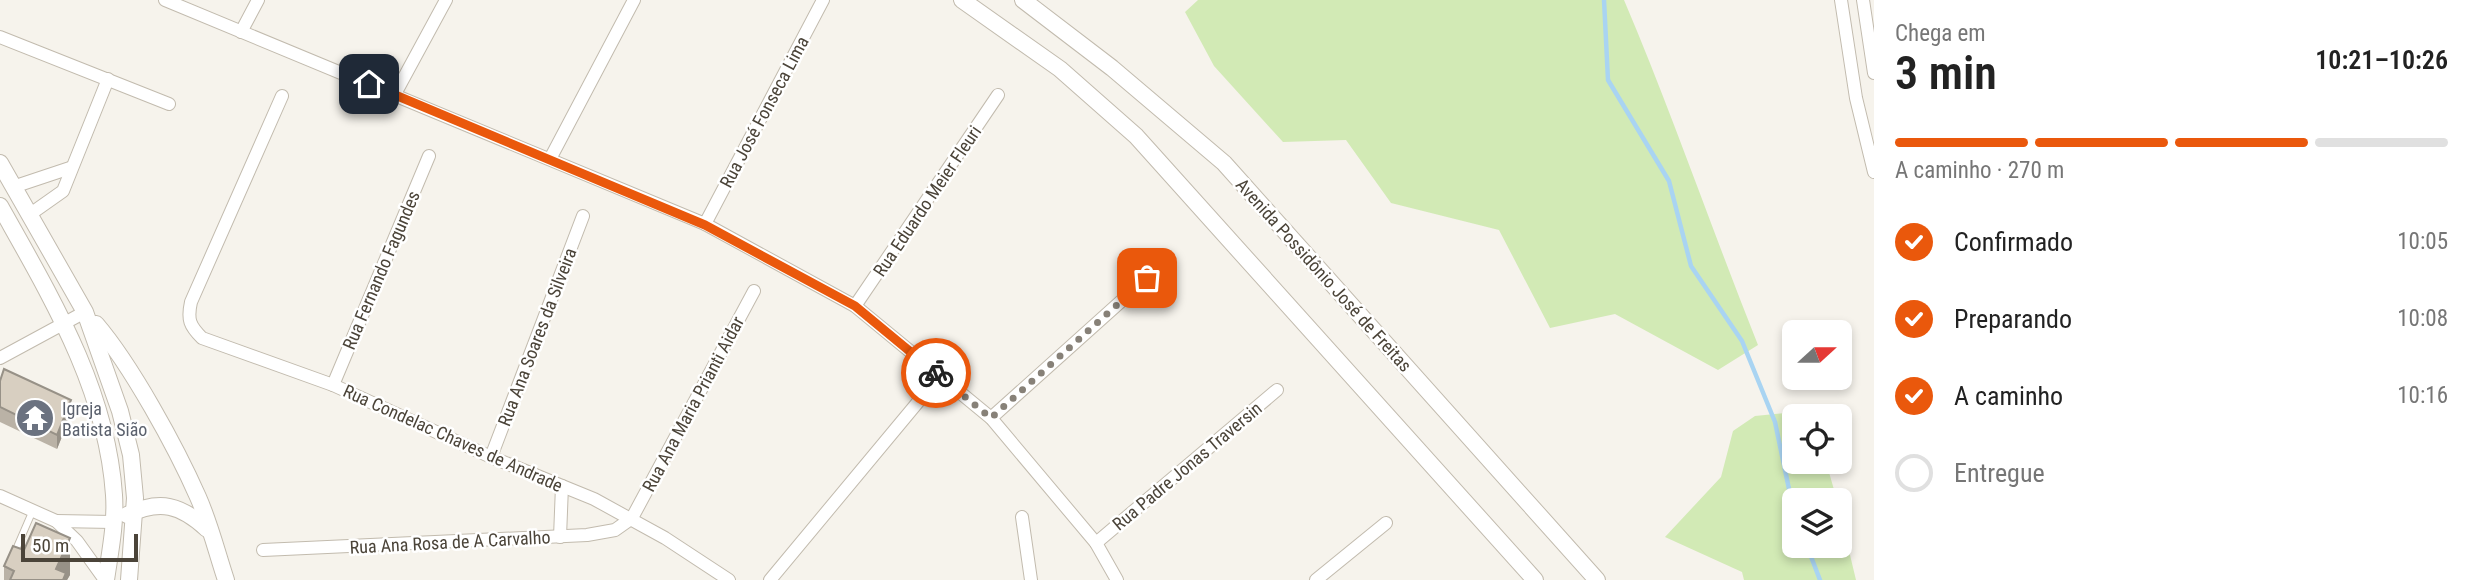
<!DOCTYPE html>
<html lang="pt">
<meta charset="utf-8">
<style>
:root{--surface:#fff;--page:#f6f6f6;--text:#222;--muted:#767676;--line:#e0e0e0;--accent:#ea580c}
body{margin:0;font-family:"Roboto Condensed",sans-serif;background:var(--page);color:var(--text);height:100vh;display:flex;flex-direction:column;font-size:26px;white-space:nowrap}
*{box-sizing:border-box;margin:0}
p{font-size:23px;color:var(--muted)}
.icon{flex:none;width:38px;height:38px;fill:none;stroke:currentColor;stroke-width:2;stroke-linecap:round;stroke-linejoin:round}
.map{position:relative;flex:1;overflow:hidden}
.side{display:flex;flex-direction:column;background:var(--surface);width:595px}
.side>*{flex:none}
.needle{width:46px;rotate:69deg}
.controls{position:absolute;left:1782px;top:320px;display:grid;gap:14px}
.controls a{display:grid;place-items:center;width:70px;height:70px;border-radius:10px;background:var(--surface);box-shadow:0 4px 10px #0003;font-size:35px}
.scale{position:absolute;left:21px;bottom:18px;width:117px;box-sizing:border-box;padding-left:7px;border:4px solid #4b4439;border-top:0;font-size:19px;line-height:24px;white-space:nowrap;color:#4b4439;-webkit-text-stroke:5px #fff;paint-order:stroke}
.pin{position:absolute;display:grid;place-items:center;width:60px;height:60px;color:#fff;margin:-30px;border-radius:14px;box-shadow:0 4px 10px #0006}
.courier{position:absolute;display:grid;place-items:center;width:70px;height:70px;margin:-35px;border:5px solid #ea580c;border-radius:50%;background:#fff;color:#222;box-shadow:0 2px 9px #0007}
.summary em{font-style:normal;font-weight:600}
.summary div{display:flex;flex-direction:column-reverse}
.summary{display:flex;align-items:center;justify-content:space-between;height:119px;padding:0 21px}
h1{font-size:46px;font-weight:600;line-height:52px}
.bar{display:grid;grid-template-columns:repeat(4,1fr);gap:10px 7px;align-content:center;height:84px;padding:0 21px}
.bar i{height:9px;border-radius:5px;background:var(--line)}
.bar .on{background:var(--accent)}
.bar p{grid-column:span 4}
ol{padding:0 21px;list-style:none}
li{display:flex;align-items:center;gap:21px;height:77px}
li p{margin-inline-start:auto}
li .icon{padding:7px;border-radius:50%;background:var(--accent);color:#fff;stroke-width:4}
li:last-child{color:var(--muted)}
li i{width:38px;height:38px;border:4px solid var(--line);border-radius:50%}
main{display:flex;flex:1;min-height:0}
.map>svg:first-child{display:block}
</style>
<main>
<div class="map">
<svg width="1874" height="580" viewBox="0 0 1874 580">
<rect width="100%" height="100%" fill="#f6f3ec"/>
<g fill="#d2eab5">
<path d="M1198,0H1624C1672,113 1712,230 1758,345L1718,370L1615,314L1550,328L1499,230L1391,203L1346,140L1283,142L1214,66L1185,12Z"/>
<path d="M1794,412L1797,416H1794V462H1826L1837,500H1794V546H1839V509L1856,580H1744L1742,572L1665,537L1721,477L1733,431L1755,416Z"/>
</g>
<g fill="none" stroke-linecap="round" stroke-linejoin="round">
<g stroke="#a9d4f2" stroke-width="4.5">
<path d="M1604,0L1608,80L1669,181L1691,266L1742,341L1775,422L1794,513"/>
<path d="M1807,546L1820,580"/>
</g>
<defs>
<path id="service" d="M14,554L33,510"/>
<g id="minor">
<path d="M165,0L705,224L855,306L991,418L1096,543L1117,580"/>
<path d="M1841,0L1856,98L1874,172"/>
<path d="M1863,0L1874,73"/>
<path d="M241,32L258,0"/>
<path d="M0,37L169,104"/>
<path d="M395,94L446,0"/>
<path d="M282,96L191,302C187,320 190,326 202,338L333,385L491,457L594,499L665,538L729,580"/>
<path d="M550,159L634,0"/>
<path d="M13,187L70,168"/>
<path d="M29,215L63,191L108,79"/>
<path d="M705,224L823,0"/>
<path d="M855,306L998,95"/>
<path d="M0,358L85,312"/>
<path d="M333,385L429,156"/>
<path d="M991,418L1167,260"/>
<path d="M491,457L583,216"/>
<path d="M0,496L56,521L77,541L105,580"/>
<path d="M1022,517L1031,580"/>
<path d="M56,521L113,522"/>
<path d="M560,537L562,486"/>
<path d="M1096,543L1277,390"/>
<path d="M263,550L587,535L615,530L632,518L754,291"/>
<path d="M770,580L918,402"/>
<path d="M1316,580L1386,523"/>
</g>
<g id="tertiary">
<path d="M962,0L1060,69L1136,136L1535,580"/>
<path d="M1023,0L1112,68L1224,163L1597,580"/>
<path d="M0,163L85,312L120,411L131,455L135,498L129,580"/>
<path d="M0,206C51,297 107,389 114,495C116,523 110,552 106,580"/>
<path d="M96,324C131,365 176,447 198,497C210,524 217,553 226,580"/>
<path d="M127,515C160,499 181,505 207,529"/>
</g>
</defs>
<use href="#service" stroke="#c2bbae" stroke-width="8"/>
<use href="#minor" stroke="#c2bbae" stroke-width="14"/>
<use href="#tertiary" stroke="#c2bbae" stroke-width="18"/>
<use href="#service" stroke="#fff" stroke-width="6"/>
<use href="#minor" stroke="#fff" stroke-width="12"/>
<use href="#tertiary" stroke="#fff" stroke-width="16"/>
</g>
<g fill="#bab2a6">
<path d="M0,381L71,414L57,449L0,422Z"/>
<path d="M24,550L70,575L67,580H4V566Z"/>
</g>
<g fill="#979187">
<path d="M71,400V414L57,449V435Z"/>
<path d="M70,538V575L67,580H56V569Z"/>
</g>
<g fill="#d8cfc1" stroke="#979187" stroke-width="2">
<path d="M4,369L71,400L57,435L0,407V381Z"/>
<path d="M36,523L70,538L56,569L66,573L63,580H10L14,571L4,566L13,546L24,550Z"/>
</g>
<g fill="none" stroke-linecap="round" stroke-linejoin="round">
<path stroke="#878178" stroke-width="7" stroke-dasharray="0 12.6" d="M936,373L991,418L1147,278"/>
<path stroke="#ea580c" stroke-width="9" d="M369,84L705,225L855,306L936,373"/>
</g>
<defs>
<symbol id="temple-disc" viewBox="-11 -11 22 22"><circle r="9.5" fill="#6b7280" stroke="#fff"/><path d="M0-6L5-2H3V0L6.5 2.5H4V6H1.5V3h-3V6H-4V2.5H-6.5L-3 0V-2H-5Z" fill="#fff"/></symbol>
</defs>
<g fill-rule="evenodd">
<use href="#temple-disc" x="13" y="396" width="44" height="44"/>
</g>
<g text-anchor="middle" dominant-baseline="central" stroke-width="5" stroke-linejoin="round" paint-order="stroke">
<g font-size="18" fill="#4b4439" stroke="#fff">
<text transform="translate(764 112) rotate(-62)">Rua José Fonseca Lima</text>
<text transform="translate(927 201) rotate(-56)">Rua Eduardo Meier Fleuri</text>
<text transform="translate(381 270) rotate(-67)">Rua Fernando Fagundes</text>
<text transform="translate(1324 275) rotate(48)">Avenida Possidônio José de Freitas</text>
<text transform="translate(537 337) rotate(-69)">Rua Ana Soares da Silveira</text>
<text transform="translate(693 404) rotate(-62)">Rua Ana Maria Prianti Aidar</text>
<text transform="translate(453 438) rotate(24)">Rua Condelac Chaves de Andrade</text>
<text transform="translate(1187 466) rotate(-40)">Rua Padre Jonas Traversin</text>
<text transform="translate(450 542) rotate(-3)">Rua Ana Rosa de A Carvalho</text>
</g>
<g font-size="18" fill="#5b616d" stroke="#fff" text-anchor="start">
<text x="62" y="408">Igreja<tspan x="62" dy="21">Batista Sião</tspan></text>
</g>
</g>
</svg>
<div class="controls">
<a><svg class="needle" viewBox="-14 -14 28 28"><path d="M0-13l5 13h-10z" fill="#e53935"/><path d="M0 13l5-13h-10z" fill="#767676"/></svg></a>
<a><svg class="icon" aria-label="locate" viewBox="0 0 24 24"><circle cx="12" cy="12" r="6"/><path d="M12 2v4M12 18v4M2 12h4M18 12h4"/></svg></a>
<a><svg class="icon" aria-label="layers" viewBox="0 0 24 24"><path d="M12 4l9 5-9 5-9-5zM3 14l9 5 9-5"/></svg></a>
</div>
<div class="scale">50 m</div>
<div class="pin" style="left:1147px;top:278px;background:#ea580c"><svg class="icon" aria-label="bag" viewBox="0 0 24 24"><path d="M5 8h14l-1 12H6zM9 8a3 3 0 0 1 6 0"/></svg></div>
<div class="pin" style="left:369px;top:84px;background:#1f2937"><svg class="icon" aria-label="home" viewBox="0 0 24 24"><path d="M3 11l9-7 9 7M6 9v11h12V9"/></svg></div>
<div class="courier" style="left:936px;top:373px"><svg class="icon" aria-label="bike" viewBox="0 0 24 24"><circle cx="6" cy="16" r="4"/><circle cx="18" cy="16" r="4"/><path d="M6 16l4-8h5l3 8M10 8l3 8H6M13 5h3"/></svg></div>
</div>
<section class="side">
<div class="summary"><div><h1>3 min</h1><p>Chega em</p></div><em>10:21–10:26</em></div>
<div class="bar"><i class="on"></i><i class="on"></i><i class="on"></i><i></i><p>A caminho · 270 m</p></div>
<ol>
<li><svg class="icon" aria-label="check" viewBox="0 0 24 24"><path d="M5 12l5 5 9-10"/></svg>Confirmado<p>10:05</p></li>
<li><svg class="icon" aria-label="check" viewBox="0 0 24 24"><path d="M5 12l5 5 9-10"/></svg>Preparando<p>10:08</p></li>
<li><svg class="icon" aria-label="check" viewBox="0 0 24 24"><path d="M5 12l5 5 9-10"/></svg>A caminho<p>10:16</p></li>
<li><i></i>Entregue</li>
</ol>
</section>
</main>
